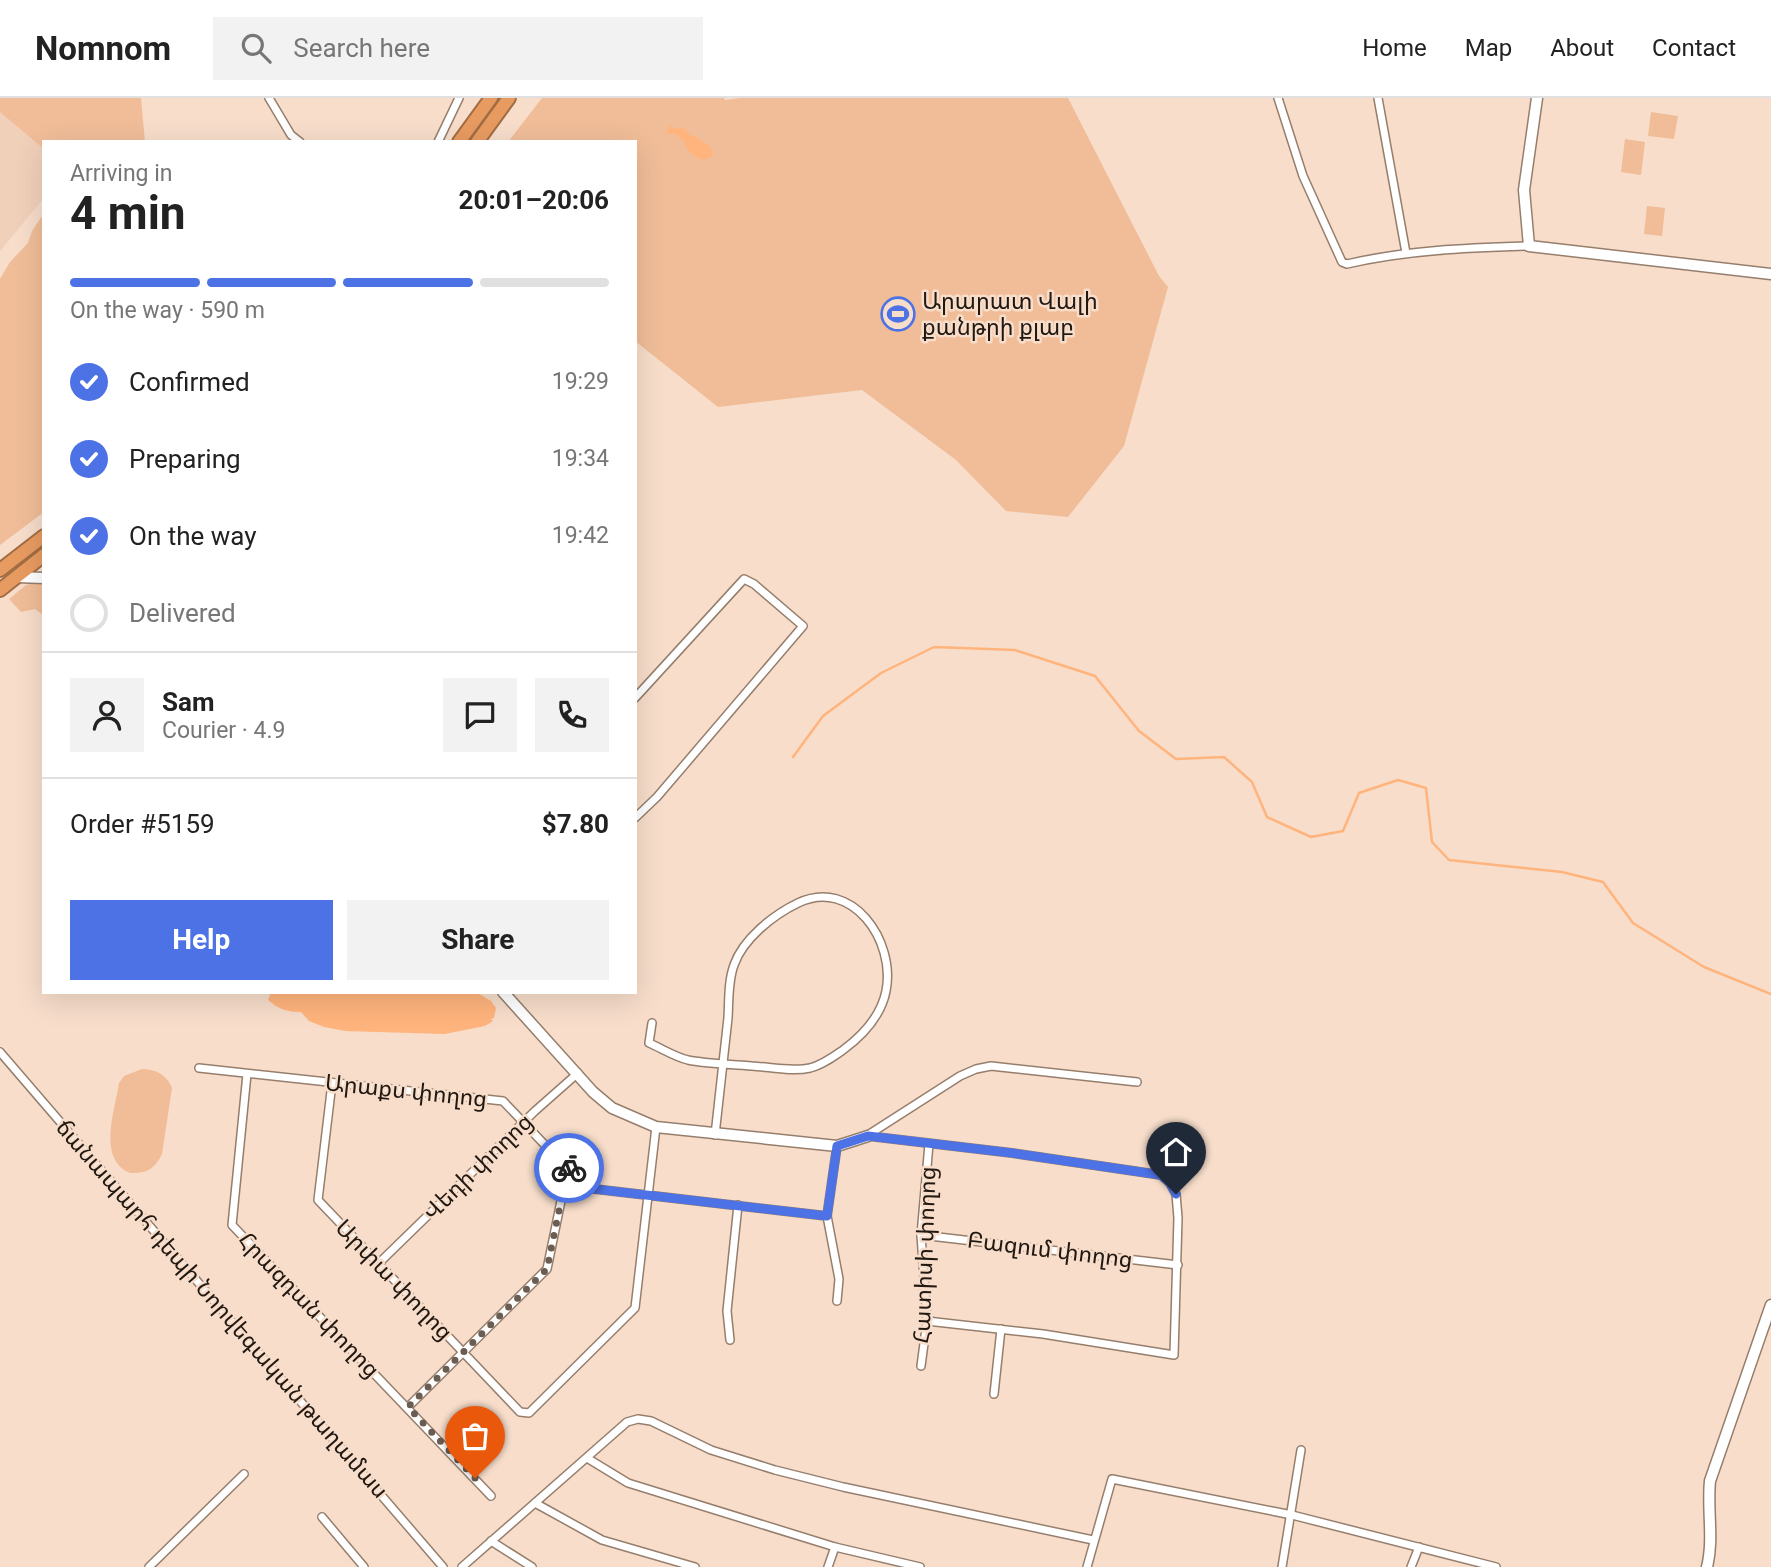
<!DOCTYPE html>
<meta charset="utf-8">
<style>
:root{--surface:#fff;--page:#f2f2f2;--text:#222;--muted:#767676;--line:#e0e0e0;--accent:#4d72e6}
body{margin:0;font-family:Roboto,"Noto Sans Armenian",sans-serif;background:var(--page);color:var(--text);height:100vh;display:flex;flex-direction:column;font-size:26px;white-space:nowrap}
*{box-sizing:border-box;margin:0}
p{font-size:23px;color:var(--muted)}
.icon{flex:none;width:38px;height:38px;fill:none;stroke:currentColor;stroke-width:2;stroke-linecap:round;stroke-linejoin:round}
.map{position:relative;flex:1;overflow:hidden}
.drawer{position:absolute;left:42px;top:42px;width:595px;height:854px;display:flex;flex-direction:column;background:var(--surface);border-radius:0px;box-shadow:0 7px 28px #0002}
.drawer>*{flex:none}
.pin{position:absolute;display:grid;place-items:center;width:60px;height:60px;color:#fff;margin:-72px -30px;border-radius:50% 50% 50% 0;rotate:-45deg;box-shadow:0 0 7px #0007}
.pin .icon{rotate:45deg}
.courier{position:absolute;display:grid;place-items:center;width:70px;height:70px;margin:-35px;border:5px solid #4d72e6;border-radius:50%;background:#fff;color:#222;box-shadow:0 2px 9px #0007}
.headline em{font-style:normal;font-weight:700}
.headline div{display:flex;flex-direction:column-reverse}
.headline{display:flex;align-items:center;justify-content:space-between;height:119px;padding:0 28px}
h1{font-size:46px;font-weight:700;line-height:52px}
.bar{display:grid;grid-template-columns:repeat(4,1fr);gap:10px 7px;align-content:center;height:84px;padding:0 28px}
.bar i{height:9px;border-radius:5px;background:var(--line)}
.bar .active{background:var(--accent)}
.bar p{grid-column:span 4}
.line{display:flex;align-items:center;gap:18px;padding:0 28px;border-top:2px solid var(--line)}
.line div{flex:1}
.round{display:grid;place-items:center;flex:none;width:74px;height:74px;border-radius:0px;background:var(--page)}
ol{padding:0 28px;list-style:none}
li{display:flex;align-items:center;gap:21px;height:77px}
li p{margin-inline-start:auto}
li .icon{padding:7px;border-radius:50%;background:var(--accent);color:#fff;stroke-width:4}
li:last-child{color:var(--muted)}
li i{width:38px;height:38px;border:4px solid var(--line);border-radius:50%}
.primary-button{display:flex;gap:14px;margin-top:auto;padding:14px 28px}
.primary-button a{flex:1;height:80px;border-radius:0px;background:var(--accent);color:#fff;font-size:28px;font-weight:700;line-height:80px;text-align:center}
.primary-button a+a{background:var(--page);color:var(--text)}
header{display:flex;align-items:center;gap:42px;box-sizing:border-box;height:98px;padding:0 35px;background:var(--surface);border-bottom:2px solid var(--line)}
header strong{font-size:33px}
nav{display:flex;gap:38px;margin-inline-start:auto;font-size:24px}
.search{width:490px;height:63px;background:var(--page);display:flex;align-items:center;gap:18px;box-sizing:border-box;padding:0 24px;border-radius:0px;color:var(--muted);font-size:26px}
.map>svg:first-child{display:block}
</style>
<header>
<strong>Nomnom</strong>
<div class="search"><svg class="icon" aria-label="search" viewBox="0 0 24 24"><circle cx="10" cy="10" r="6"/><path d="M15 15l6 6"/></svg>Search here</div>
<nav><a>Home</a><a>Map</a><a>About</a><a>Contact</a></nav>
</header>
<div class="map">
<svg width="1771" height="1469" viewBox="0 0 1771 1469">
<rect width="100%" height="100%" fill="#f7ddca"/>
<path fill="#f1d0ba" d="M0,13L44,50V100L0,153Z"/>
<g fill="#f0bd98">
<path d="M0,0H141L145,44H44V51L0,14Z"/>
<path d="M542,0H724L725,2L740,0H1068L1159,178L1168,189L1124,348L1068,419L1006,413L956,362L862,292L718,309L635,243V44H508Z"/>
<path d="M1651,14L1678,18L1674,41L1648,38Z"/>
<path d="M1625,41L1645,44L1641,77L1621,74Z"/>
<path d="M1647,108L1665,110L1662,138L1644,136Z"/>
<path d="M44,115V414L0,447V181L10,164L28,145L32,133Z"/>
<path d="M36,484L44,485V518L35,511L21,514L9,501L26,487Z"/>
<path d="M142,971C156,971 167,977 172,990L162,1056C155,1071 146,1076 130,1075C97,1061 115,1012 119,985L124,978Z"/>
</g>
<g fill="#ffb47d">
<path d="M670,28L676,31L682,29L691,38H694L710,48L713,54L711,59C700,66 692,56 685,48V44L675,36H668L667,31Z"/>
<path d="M271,894H476L491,903L496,910L494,920L491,921L493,923L485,928L445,936L345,933L324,929L309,923L301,914C287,914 278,911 268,902Z"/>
</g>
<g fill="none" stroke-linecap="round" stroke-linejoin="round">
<path stroke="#ffb47d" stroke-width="2.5" d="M793,659L823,618L881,575L934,549L1015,552L1095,578L1139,633L1176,661L1224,659L1252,684L1267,719L1311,739L1343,733L1359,695L1398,682L1426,690L1432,744L1449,762L1562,774L1603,784L1633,825L1704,869L1771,896"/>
<defs>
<g id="street">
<path d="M269,0L291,37L300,44"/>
<path d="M1278,0L1303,78L1342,164L1347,166C1407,152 1467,150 1529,148"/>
<path d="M1378,0L1406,155"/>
<path d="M438,44L459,0"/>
<path d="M635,600L744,481L754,486L803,528L657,699L635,720"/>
<path d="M652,925L649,945C661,950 675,959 688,962C708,966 731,966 752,968C770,969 792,974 810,970C822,967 833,959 843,952C862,938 881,918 886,893C896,843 852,779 798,805C773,817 743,841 734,867C728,883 729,903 728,920C724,959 719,998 715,1037"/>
<path d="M0,954L443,1469"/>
<path d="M199,970L503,1003L586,1090L827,1118"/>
<path d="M247,976L232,1127L491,1398"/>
<path d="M332,985L318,1102L520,1314L529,1315L635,1210L656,1029"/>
<path d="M868,1037L960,978L976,971L991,968L1137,984"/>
<path d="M868,1038L1012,1055L1161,1077L1170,1085L1176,1096L1178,1120L1174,1257L1043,1236L927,1223"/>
<path d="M921,1137L1178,1167"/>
<path d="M379,1165L535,1013L578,975"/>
<path d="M837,1203L839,1181L827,1118L837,1048"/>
<path d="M730,1242L727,1213L738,1107"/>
<path d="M921,1268L927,1223L921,1137L929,1046"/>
<path d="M994,1296L1001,1231"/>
<path d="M408,1309L547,1171L568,1069"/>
<path d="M587,1360L628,1385L835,1449L920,1469"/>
<path d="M535,1405L602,1442L695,1469"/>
<path d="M322,1419L364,1469"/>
<path d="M491,1443L532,1469"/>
<path d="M149,1469L244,1376"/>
<path d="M462,1469L627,1324L638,1321L651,1323L711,1352L775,1372L843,1389L1093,1442"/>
<path d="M828,1469L835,1449"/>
<path d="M1087,1469L1112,1381L1292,1417L1496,1469"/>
<path d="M1282,1469L1301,1352"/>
<path d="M1411,1469L1419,1449"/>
</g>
<g id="secondary">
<path d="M1537,0L1524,92L1529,148L1771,176"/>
<path d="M17,479L44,480"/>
<path d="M503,894L593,994L612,1010L656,1029L837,1048L868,1038"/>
<path d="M1707,1469C1714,1441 1707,1412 1710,1383L1771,1207"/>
</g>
<g id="highway">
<path d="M459,44L491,0"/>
<path d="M477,44L509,0"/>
<path d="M0,472L44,438"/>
<path d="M0,492L44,457"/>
</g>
</defs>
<use href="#street" stroke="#967e6d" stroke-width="10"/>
<use href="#secondary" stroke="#967e6d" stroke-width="13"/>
<use href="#highway" stroke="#a26d44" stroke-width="16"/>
<use href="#street" stroke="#fff" stroke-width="7"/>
<use href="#secondary" stroke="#fff" stroke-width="10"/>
<use href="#highway" stroke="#e89b60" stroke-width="12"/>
</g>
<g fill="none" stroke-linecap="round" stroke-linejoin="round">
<path stroke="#6c5d52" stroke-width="7" stroke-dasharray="0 12.6" d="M475,1380L408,1309L547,1171L568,1069L569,1070"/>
<path stroke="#4d72e6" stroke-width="9" d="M569,1070L586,1090L827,1118L837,1048L868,1038L1012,1055L1161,1077L1170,1085L1176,1096"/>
</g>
<defs>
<symbol id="stadium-ring" viewBox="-11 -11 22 22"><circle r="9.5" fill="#f7ddca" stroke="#4d72e6" stroke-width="1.5"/><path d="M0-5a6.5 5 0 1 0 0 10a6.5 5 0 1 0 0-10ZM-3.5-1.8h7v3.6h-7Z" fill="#4d72e6"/></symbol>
</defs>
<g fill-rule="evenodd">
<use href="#stadium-ring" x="879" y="197" width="38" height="38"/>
</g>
<g text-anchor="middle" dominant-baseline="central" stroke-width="5" stroke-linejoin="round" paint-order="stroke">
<g font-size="23" fill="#211811" stroke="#f7ddca" text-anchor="start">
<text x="922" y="203">Արարատ Վալի<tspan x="922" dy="26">քանթրի քլաբ</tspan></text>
</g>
<g font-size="23" fill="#211811" stroke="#f7ddca">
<text transform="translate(406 993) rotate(6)">Արաքս փողոց</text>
<text transform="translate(478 1069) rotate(-44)">Վեդի փողոց</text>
<text transform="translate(1050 1152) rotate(7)">Բազում փողոց</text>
<text transform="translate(925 1157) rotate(-88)">Հատիսի փողոց</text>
<text transform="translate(394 1182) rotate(46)">Արփա փողոց</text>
<text transform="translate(309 1207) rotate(46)">Հրազդան փողոց</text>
<text transform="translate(222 1211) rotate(49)">ճանապարհ դեպի Նորվեգական թաղամաս</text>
</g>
</g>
</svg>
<div class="pin" style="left:475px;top:1380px;background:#ea580c"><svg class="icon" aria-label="bag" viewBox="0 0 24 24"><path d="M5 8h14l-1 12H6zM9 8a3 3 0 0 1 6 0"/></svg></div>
<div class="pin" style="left:1176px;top:1096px;background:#1f2937"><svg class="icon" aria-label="home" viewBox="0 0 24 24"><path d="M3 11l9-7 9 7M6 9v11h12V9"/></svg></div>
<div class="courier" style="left:569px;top:1070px"><svg class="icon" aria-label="bike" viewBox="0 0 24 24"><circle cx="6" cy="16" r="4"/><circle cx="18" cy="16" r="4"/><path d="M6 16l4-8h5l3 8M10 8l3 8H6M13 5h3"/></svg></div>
<section class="drawer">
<div class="headline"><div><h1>4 min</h1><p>Arriving in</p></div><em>20:01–20:06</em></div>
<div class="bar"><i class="active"></i><i class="active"></i><i class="active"></i><i></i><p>On the way · 590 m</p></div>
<ol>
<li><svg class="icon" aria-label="check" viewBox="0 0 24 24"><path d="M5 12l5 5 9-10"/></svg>Confirmed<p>19:29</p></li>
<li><svg class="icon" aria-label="check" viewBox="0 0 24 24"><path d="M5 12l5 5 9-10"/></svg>Preparing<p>19:34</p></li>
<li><svg class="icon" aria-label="check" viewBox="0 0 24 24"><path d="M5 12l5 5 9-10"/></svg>On the way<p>19:42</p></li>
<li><i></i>Delivered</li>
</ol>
<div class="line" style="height:126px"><a class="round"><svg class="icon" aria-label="person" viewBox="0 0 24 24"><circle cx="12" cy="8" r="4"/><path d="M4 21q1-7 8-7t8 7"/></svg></a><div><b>Sam</b><p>Courier · 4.9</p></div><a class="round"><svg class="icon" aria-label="chat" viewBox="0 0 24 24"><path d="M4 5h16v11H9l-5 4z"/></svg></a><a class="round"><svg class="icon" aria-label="phone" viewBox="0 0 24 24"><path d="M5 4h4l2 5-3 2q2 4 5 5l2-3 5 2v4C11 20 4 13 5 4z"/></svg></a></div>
<div class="line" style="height:91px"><div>Order #5159</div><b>$7.80</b></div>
<div class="primary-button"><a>Help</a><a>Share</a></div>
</section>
</div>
